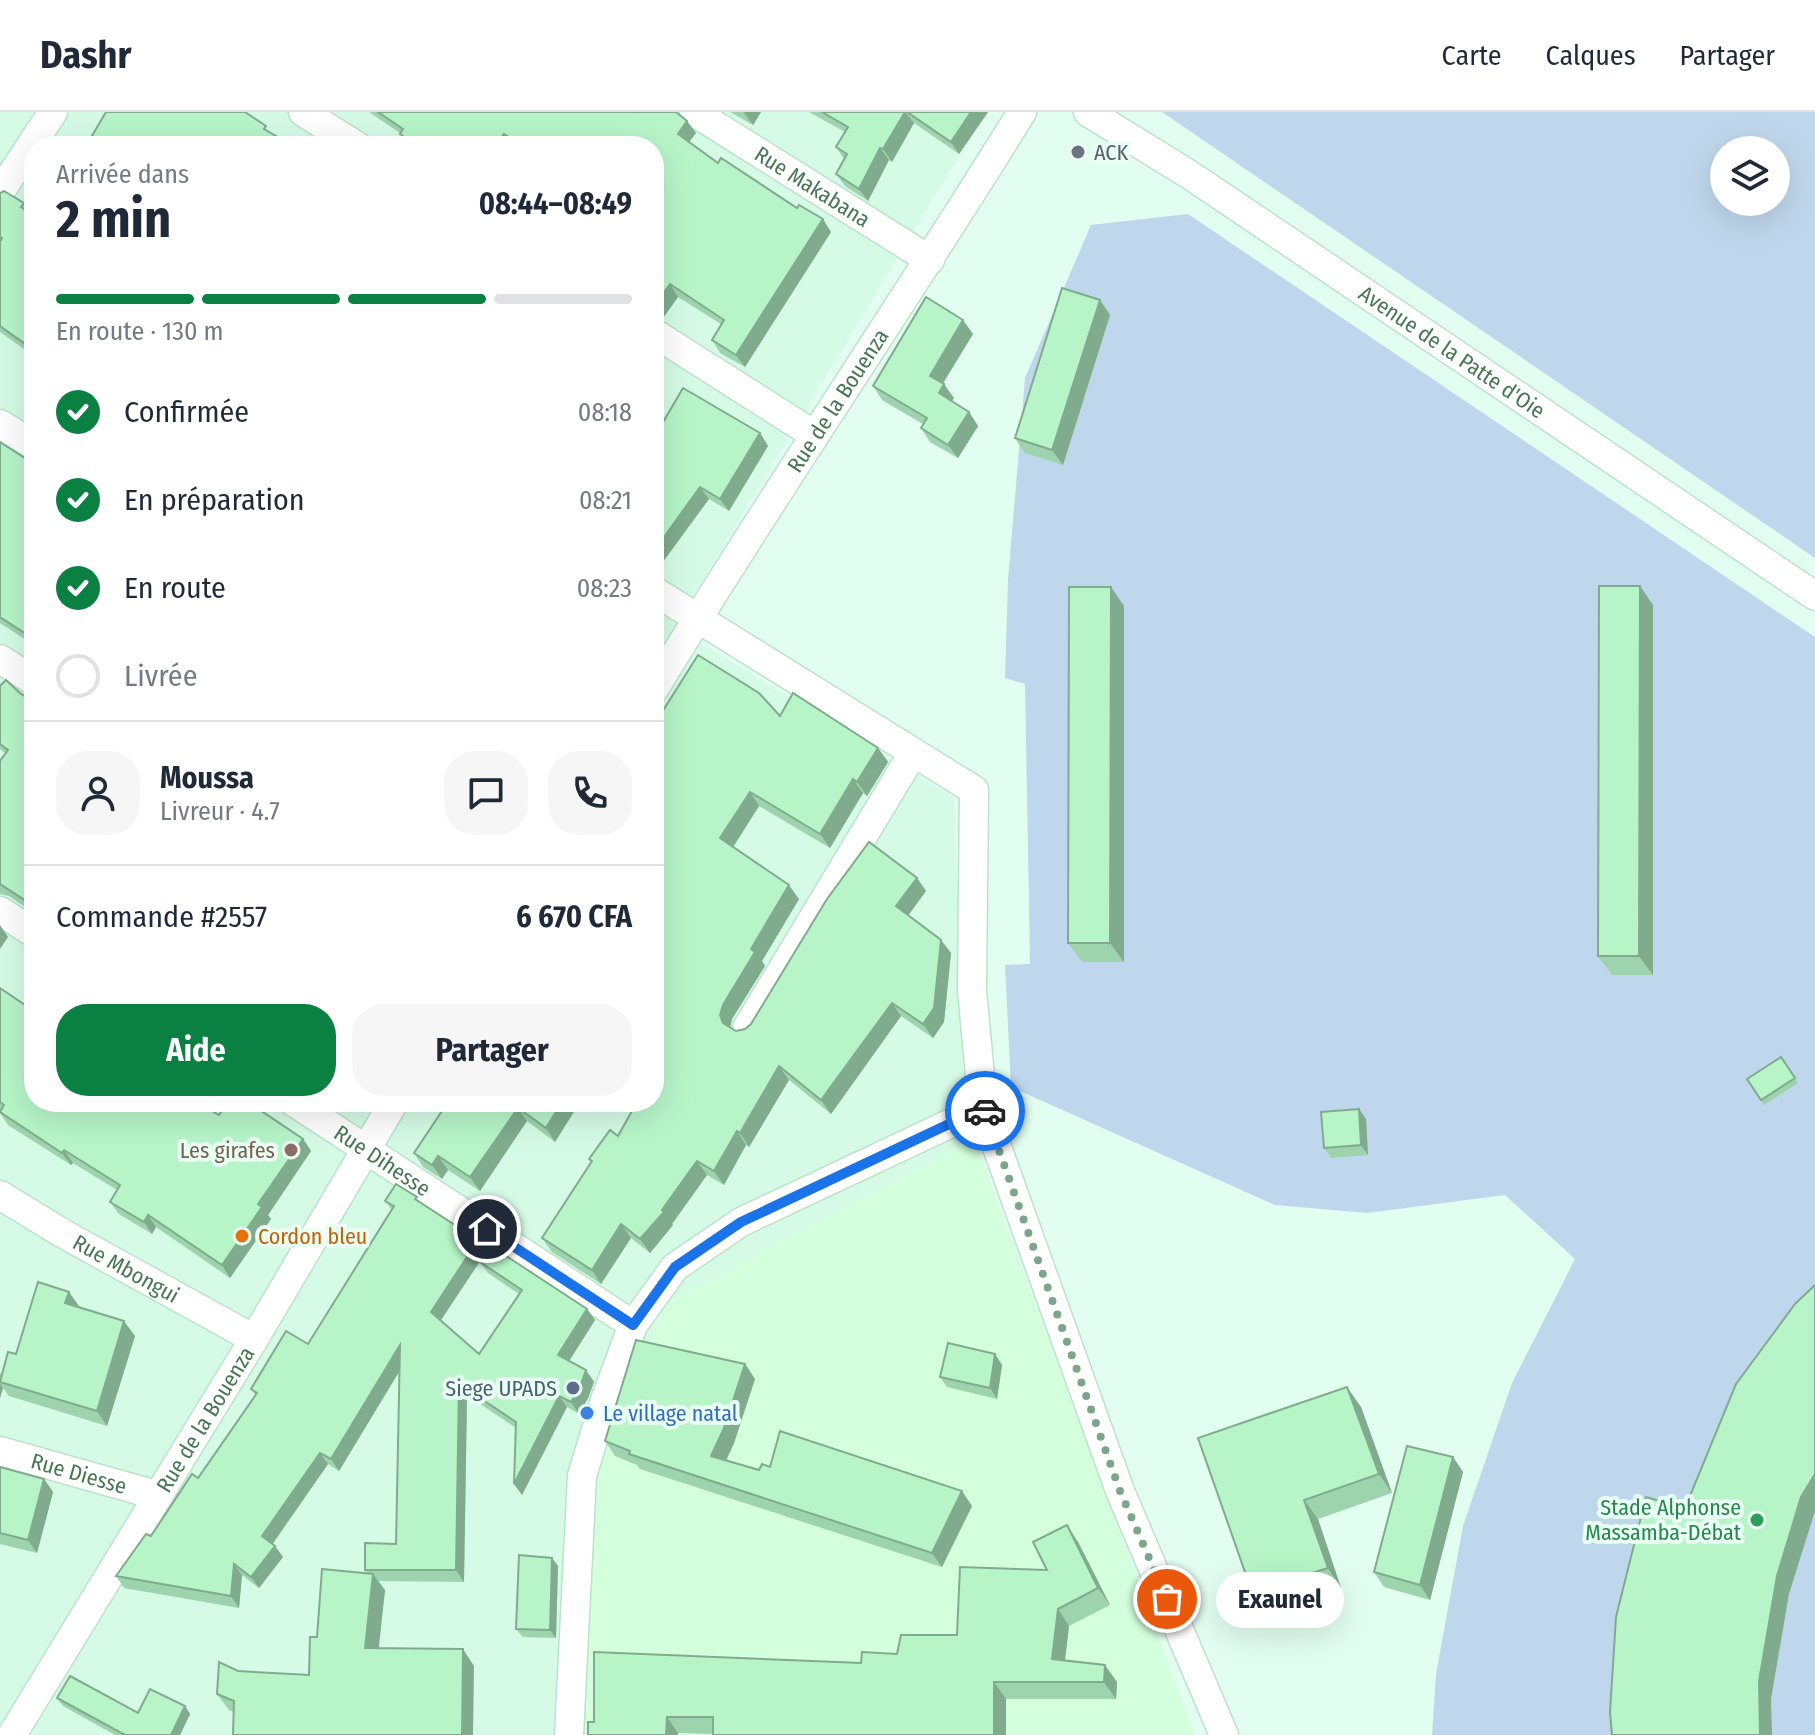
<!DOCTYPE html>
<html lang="fr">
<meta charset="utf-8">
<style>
:root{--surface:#fff;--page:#f6f6f7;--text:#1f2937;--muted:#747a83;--line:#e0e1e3;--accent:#0b8043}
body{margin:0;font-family:"Fira Sans Condensed",sans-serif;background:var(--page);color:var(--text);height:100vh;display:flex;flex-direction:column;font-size:30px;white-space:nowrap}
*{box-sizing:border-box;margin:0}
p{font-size:26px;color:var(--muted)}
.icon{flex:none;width:44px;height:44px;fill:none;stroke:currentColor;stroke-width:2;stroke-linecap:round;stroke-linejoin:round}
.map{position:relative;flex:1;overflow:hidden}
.details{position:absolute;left:24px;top:24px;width:640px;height:976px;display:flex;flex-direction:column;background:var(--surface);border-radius:32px;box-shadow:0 8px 32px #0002}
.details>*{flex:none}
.controls{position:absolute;left:1710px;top:24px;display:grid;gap:16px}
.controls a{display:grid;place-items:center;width:80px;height:80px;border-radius:50%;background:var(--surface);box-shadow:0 8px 32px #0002;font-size:40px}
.pin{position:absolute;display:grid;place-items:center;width:68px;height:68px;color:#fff;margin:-34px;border:4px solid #fff;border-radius:50%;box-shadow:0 2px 8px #0007}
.courier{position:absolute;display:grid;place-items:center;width:80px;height:80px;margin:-40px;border:6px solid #1a73e8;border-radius:50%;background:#fff;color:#222;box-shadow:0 2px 10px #0007}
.bubble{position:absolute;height:56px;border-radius:28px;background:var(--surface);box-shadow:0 8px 32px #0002;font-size:26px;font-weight:700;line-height:56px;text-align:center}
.overview em{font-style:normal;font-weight:700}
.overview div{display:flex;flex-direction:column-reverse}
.overview{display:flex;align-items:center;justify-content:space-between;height:136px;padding:0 32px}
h1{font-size:52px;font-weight:700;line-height:60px}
.bar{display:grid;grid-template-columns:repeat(4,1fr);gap:12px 8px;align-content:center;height:96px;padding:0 32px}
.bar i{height:10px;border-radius:6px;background:var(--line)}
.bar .selected{background:var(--accent)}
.bar p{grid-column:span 4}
.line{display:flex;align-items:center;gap:20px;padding:0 32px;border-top:2px solid var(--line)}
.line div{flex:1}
.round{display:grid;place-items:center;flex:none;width:84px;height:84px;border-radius:32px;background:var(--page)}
ol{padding:0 32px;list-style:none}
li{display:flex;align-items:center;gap:24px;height:88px}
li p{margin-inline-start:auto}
li .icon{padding:8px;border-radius:50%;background:var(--accent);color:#fff;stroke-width:4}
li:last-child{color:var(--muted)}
li i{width:44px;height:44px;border:4px solid var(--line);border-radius:50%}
.primary-button{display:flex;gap:16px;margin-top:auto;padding:16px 32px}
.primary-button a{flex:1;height:92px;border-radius:32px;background:var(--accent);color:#fff;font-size:32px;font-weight:700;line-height:92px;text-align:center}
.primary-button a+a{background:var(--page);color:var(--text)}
header{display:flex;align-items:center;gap:48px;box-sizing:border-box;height:112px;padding:0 40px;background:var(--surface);border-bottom:2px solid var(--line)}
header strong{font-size:38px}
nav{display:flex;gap:44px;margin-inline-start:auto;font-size:28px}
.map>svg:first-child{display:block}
</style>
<header>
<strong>Dashr</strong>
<nav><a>Carte</a><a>Calques</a><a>Partager</a></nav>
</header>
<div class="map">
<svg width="1815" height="1623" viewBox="0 0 1815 1623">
<rect width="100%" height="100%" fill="#e2fef0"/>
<path fill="#d5fbe6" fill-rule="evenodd" d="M0,0H986L674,515L954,686L964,985L974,1027L666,1192L588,1433L586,1623H0ZM34,34H654V990H34Z"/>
<path fill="#d4ffdc" d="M974,1027L1195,1623H586L588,1433L601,1352L666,1192Z"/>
<g fill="#bfd7ec" fill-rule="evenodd">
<path d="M1162,0H1815V446ZM1776,38V90H1724V38Z"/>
<path d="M1188,102L1815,525V1623H1432L1436,1562L1463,1414L1512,1271L1575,1147L1505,1083L1367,1101L1275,1093L1011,975L1005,853L1030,852L1025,572L1005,566L1008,468L1025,266L1091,113Z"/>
</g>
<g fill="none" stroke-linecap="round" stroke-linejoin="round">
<defs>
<g id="minor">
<path d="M303,0L357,34"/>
<path id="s1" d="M694,0L930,148"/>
<path id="s2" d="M1088,0L1190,63L1815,484"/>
<path d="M0,80L53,0"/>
<path d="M654,221L813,322"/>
<path d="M0,312L34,333"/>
<path d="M654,479L974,678L972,878L983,996L1120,1379L1224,1623"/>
<path d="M0,547L34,569"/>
<path id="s3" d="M654,577C773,382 902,194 1022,0"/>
<path d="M0,799L34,821"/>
<path d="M747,916L913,641"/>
<path id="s4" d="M294,990L633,1213"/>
<path id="s5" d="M0,1083L62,1121L254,1227"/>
<path id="s6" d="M0,1339L156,1383"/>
<path id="s7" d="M12,1623L254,1227L394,990"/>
<path d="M569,1623L582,1364L605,1288L633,1213L675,1155L741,1110L983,996"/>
</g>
</defs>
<use href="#minor" stroke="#bde2ca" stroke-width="31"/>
<use href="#minor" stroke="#fff" stroke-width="28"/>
</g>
<g fill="#9dd3ad">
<path d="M369,0H677L687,9L696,21L689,30L718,51L831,120L745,255L720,241L712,228L721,212L678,185L663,206H654V34H408L400,22V21Z"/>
<path d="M730,0H761L753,13Z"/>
<path d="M809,0H988L959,42L914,11L892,50L889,48L868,89L845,74L836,62L844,47L836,35L845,20Z"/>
<path d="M0,81L24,91L34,104V244L0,220Z"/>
<path d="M1100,188L1110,203L1063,353L1025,341L1015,326Z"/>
<path d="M973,222L943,272L954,286L952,289L969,300L978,314L958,346L930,330L921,316L923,312L882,288L873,274Z"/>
<path d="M654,314L659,317L760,321L768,334L729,399L709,387L654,462Z"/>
<path d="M0,330L34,352V533L0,511Z"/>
<path d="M1640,474L1653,493V863H1612L1598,844Z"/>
<path d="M1124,494V850H1082L1068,831Z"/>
<path d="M0,574L21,582L34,589V801L9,784L0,782V649L5,641L0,637Z"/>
<path d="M664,597L780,604L878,636L888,650L867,684L863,681L830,736L759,694L733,735L799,787L762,849L765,854L732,907L730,915L736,919L745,917L917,766L926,779L908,803L951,841L944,910L933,926L901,904L831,1002L789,968L749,1035L746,1033L724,1073L707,1063L672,1112L673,1113L650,1141L631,1126L601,1172L552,1140L542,1126L591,1050L589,1047L618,1024L654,990Z"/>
<path d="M0,876L34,990L219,1003L303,1027L311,1039L268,1103L271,1107L230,1166L156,1115L152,1122L119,1102L110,1090L117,1078L73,1051L71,1053L8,1013L0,1001L1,998L0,997Z"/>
<path d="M1781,945L1798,971L1764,993L1747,967Z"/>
<path d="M448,990H580L555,1030L527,1009L480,1079L448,1058L442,1067L423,1055L414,1041Z"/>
<path d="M1366,1007L1368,1043L1331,1046L1324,1036Z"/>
<path d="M385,1089L421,1092L486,1140L441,1208L479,1242L519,1182L488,1161L480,1150L587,1197L595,1208L569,1249L586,1258L594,1270L588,1286L579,1302L567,1295L522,1383L516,1316L467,1283L464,1470L378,1469L385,1478L378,1536L474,1554L234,1600L229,1598L217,1582L238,1559L309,1563L317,1525L368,1462L365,1458L396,1432L400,1258L339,1359L328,1352L273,1432L283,1445L259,1476L242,1463L239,1496L124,1476L116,1464L151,1424L198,1366L256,1284L251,1277L308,1232L392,1098Z"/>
<path d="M79,1195L135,1224L107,1314L9,1284L3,1276L0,1286V1260L1,1262L16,1242Z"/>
<path d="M995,1242L1002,1253L997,1287L947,1275L940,1265Z"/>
<path d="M745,1252L755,1267L734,1331L726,1349L759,1358L972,1394L942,1455L640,1357L637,1353L615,1344L605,1329Z"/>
<path d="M1361,1295L1392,1381L1318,1407L1341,1476L1266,1500L1252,1480L1198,1326Z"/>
<path d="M1453,1345L1463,1360L1430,1488L1384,1475L1374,1460Z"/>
<path d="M0,1355L44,1367L53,1380L37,1441L0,1432Z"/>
<path d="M1078,1430L1110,1493L1069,1514L1065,1549L1117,1570L1116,1587H1006L713,1622L678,1621L594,1610L861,1551L897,1542L957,1523L1047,1458Z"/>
<path d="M552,1446L558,1454L556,1526L523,1525L516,1517Z"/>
<path d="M57,1586L138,1601L185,1594L190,1602L180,1623H115L63,1594Z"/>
</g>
<g fill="#80ac8d">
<path d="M745,0H761L753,13L744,1Z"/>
<path d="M905,0L914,11L892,50L883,37Z"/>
<path d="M971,0H988L959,42L951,30Z"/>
<path d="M687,9L696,21L686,34L678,22Z"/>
<path d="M504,22L513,34H497Z"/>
<path d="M880,36L889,48L868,89L859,77Z"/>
<path d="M823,107L831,120L745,255L736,243Z"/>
<path d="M670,172L678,185L663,206L654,194Z"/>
<path d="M1100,188L1110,203L1063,353L1052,338Z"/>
<path d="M963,208L973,222L939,277L930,264Z"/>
<path d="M944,272L954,286L948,295L939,281Z"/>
<path d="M969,300L978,314L958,346L948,333Z"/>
<path d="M760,321L768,334L729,399L720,387Z"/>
<path d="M700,375L709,387L654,462V439Z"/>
<path d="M1640,474L1653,493V863L1639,844Z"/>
<path d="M1111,475L1124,494V850L1110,831Z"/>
<path d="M654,494L661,503L654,513Z"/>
<path d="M878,636L888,650L867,684L857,670Z"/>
<path d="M853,667L863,681L830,736L820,722Z"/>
<path d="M750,680L759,694L730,740L720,726Z"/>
<path d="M917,766L926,779L905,808L896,794Z"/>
<path d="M789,773L799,787L762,849L765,854L732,907L730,916L723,911L720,903L723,893L751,837Z"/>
<path d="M0,813L8,825L0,837Z"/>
<path d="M941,828L951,841L944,910L933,926L923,912Z"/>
<path d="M892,891L901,904L831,1002L821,988Z"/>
<path d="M779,954L789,968L749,1035L740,1021Z"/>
<path d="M562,990H580L555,1030L546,1016Z"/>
<path d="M518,996L527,1009L480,1079L470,1065Z"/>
<path d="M1359,997L1366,1007L1368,1043L1361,1033Z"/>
<path d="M737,1019L746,1033L724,1073L714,1059Z"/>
<path d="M303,1027L311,1039L268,1103L271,1107L230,1166L222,1153L258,1092Z"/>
<path d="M64,1038L73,1051L71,1053L62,1041Z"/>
<path d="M438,1044L448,1058L442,1067L432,1053Z"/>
<path d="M697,1049L707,1063L672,1112L673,1113L650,1141L640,1127Z"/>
<path d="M148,1103L156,1115L152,1122L144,1110Z"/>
<path d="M621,1112L631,1126L601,1172L592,1158Z"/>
<path d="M478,1128L486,1140L439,1211L431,1200Z"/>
<path d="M69,1180L79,1194L65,1191Z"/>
<path d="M587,1197L595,1208L566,1254L558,1243Z"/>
<path d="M124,1209L135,1224L107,1314L97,1299Z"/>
<path d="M400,1233L408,1245L339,1359L331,1347Z"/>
<path d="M995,1242L1002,1253L997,1287L990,1276Z"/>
<path d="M745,1252L755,1267L734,1331L721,1359L711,1344Z"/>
<path d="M586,1258L594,1270L588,1286L579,1302L571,1290Z"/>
<path d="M0,1271L3,1276L0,1286Z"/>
<path d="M459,1272L467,1283L464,1470L456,1458Z"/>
<path d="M1347,1275L1361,1295L1392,1381L1379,1362Z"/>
<path d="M559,1284L567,1295L522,1383L514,1372Z"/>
<path d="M320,1341L328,1352L270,1435L262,1424Z"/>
<path d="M1453,1345L1463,1360L1430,1488L1420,1473Z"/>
<path d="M1815,1362V1399L1789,1482L1771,1587L1772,1623H1760L1759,1569L1777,1464L1801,1385Z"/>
<path d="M44,1367L53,1380L37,1441L28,1428Z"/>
<path d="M962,1379L972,1394L942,1455L932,1441Z"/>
<path d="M1304,1388L1318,1407L1341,1476L1328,1456Z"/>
<path d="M1067,1413L1078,1430L1110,1493L1098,1476Z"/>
<path d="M275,1434L283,1445L259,1476L251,1465Z"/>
<path d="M552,1446L558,1454L556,1526L550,1518Z"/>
<path d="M234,1452L242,1463L239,1496L231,1484Z"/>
<path d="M373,1462L385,1478L377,1553L365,1536Z"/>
<path d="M1058,1497L1069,1514L1063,1564L1052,1547Z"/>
<path d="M463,1537L474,1554L473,1623H462Z"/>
<path d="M1105,1553L1117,1570L1116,1587L1104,1570Z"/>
<path d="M994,1570L1006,1587V1623H994Z"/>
<path d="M185,1594L190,1602L180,1623H171Z"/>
<path d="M667,1605L678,1621V1623H666Z"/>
</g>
<g fill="#b7f5c9" stroke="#80ac8d" stroke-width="2">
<path d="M106,0H245L266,14L264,17L293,34H86Z"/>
<path d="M378,0H676L687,9L678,22L718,51L721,46L797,96L799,93L823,107L736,243L712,228L724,208L670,172L654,194V34H522L504,22L497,34H418L400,22L403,17Z"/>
<path d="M822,0H905L883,37L880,36L859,77L836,62L847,42L836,35L848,15Z"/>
<path d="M907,0H971L951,30Z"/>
<path d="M4,79L24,91L21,95L34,104V238L0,214V130L2,126L0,125V81Z"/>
<path d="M1062,176L1100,188L1052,338L1015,326Z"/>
<path d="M926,185L963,208L930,264L944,272L939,281L969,300L948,333L921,316L927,306L873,274Z"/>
<path d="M683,276L760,321L720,387L700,375L654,439V314L659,317Z"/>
<path d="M0,330L34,352V527L0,505Z"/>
<path d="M1599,474H1640L1639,844H1598Z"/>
<path d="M1069,475H1111L1110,831H1068Z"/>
<path d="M698,543L759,581L780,604L793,581L878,636L857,670L853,667L820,722L750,680L720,726L789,773L751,837L755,840L723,893L720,903L723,911L736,919L745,917L751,912L827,787L869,730L917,766L896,794L941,828L934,896L923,912L892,891L821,988L779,954L740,1021L737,1019L714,1059L697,1049L662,1098L664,1100L640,1127L621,1112L592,1158L542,1126L592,1049L589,1047L610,1018L618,1024L637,990H654V602L659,595L664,597Z"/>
<path d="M6,568L21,582L34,589V794L0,772V649L8,638L0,632V574Z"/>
<path d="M0,876L34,899V990H197L219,1003L228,990H248L303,1027L258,1092L262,1095L222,1153L148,1103L144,1110L110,1090L120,1073L64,1038L62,1041L0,1000L4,993L0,990Z"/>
<path d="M1781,945L1795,966L1761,988L1747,967Z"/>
<path d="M448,990H562L546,1016L518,996L470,1065L438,1044L432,1053L414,1041Z"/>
<path d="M1359,997L1361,1033L1324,1036L1321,1000Z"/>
<path d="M396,1072L417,1085L415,1087L478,1128L431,1200L479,1242L522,1178L480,1150L491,1134L587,1197L558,1243L586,1258L580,1275L571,1290L559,1284L514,1372L516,1310L459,1272L456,1458H365V1431L396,1432L400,1233L331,1347L320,1341L262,1424L275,1434L251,1465L234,1452L231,1484L116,1464L146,1422L151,1424L192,1362L198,1366L257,1281L251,1277L286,1219L308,1232L394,1094L385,1089Z"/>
<path d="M38,1170L69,1180L65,1191L124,1209L97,1299L0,1270L8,1240L16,1242Z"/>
<path d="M1815,1173V1362L1801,1385L1777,1464L1759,1569L1760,1623H1612L1610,1600L1616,1505L1646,1385L1685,1396L1736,1272L1795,1192Z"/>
<path d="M636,1228L745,1252L724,1316L711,1344L759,1358L762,1352L770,1355L780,1319L962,1379L932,1441L629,1342L630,1339L605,1329Z"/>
<path d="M948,1231L995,1242L990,1276L940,1265Z"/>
<path d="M1347,1275L1379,1362L1304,1388L1328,1456L1252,1480L1198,1326Z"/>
<path d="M1407,1334L1453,1345L1420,1473L1374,1460Z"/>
<path d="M0,1355L44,1367L28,1428L0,1421Z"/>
<path d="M1067,1413L1098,1476L1058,1497L1052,1547L1105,1553L1104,1570H994V1623H713V1605H667L666,1623H588V1610H594V1540L861,1551L862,1540L897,1542L901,1523H957L960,1455L1047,1458L1033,1430Z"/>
<path d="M519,1443L552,1446L550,1518L516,1517Z"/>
<path d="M322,1457L373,1462L365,1536L463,1537L462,1623H233L234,1589L217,1582L219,1550L238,1559L309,1563L310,1525H317Z"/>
<path d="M70,1564L138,1601L150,1577L185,1594L171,1623H125L57,1586Z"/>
</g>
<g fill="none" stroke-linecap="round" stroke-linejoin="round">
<path stroke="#7da689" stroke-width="8" stroke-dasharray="0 14.4" d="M985,999L1120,1379L1167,1487"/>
<path stroke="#1a73e8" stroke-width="10" d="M487,1117L633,1213L675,1155L741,1110L983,996L985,999"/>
</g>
<circle fill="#6b7280" stroke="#e9fff4" stroke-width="3" cx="1078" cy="40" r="8"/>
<circle fill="#8d6e63" stroke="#e9fff4" stroke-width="3" cx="291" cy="1038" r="8"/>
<circle fill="#e8710a" stroke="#e9fff4" stroke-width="3" cx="242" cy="1124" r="8"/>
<circle fill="#5c6f8a" stroke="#e9fff4" stroke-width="3" cx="573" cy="1276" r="8"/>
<circle fill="#3f7fe0" stroke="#e9fff4" stroke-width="3" cx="587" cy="1301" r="8"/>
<circle fill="#2e9e5b" stroke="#e9fff4" stroke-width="3" cx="1757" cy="1408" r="8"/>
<g text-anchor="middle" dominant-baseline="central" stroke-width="8" stroke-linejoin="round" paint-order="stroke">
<g font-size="22" fill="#5b616d" stroke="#e9fff4" text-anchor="start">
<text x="1094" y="40">ACK</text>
</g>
<g font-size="22" fill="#467752" stroke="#e9fff4">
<text stroke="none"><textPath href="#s1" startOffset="140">Rue Makabana</textPath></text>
<text stroke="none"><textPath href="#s2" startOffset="436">Avenue de la Patte d'Oie</textPath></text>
<text stroke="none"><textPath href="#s3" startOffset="342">Rue de la Bouenza</textPath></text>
<text stroke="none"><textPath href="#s4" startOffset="106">Rue Dihesse</textPath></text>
<text stroke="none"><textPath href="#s5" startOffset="146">Rue Mbongui</textPath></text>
<text stroke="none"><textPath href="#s7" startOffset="370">Rue de la Bouenza</textPath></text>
<text stroke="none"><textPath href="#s6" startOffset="82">Rue Diesse</textPath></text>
</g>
<g font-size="22" fill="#785e54" stroke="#e9fff4" text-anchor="end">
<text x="275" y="1038">Les girafes</text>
</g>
<g font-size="22" fill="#c56008" stroke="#e9fff4" text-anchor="start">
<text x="258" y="1124">Cordon bleu</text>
</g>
<g font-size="22" fill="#4e5e75" stroke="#e9fff4" text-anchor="end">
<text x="557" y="1276">Siege UPADS</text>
</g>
<g font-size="22" fill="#366cbe" stroke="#e9fff4" text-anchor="start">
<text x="603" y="1301">Le village natal</text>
</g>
<g font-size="22" fill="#27864d" stroke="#e9fff4" text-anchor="end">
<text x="1741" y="1395">Stade Alphonse<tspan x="1741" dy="25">Massamba-Débat</tspan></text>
</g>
</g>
</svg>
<div class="controls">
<a><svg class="icon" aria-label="layers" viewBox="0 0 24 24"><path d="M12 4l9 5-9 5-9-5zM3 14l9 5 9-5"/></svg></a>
</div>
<div class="pin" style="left:1167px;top:1487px;background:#ea580c"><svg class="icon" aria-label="bag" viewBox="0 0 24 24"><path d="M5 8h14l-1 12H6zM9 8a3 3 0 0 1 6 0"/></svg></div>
<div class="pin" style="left:487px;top:1117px;background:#1f2937"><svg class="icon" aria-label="home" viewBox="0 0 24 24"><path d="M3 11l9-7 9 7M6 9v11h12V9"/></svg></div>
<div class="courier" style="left:985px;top:999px"><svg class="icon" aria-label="car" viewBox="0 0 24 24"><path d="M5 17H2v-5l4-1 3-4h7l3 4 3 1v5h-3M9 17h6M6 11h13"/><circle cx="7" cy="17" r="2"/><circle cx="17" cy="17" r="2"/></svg></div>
<div class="bubble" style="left:1216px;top:1460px;width:128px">Exaunel</div>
<section class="details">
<div class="overview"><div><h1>2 min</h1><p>Arrivée dans</p></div><em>08:44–08:49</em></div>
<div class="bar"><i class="selected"></i><i class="selected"></i><i class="selected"></i><i></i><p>En route · 130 m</p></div>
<ol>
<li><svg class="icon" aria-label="check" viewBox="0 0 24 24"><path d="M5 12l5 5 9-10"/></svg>Confirmée<p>08:18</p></li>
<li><svg class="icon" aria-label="check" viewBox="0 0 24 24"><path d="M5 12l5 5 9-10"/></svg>En préparation<p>08:21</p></li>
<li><svg class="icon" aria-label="check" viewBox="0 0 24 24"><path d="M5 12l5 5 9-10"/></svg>En route<p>08:23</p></li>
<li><i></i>Livrée</li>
</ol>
<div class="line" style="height:144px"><a class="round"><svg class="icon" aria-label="person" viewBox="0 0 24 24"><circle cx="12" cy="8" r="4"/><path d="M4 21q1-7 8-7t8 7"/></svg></a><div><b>Moussa</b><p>Livreur · 4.7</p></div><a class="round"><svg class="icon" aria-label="chat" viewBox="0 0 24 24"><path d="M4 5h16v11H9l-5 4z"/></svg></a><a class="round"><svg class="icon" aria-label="phone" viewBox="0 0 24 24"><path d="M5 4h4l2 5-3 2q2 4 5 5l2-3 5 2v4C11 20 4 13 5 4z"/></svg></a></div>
<div class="line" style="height:104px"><div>Commande #2557</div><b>6 670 CFA</b></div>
<div class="primary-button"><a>Aide</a><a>Partager</a></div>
</section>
</div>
